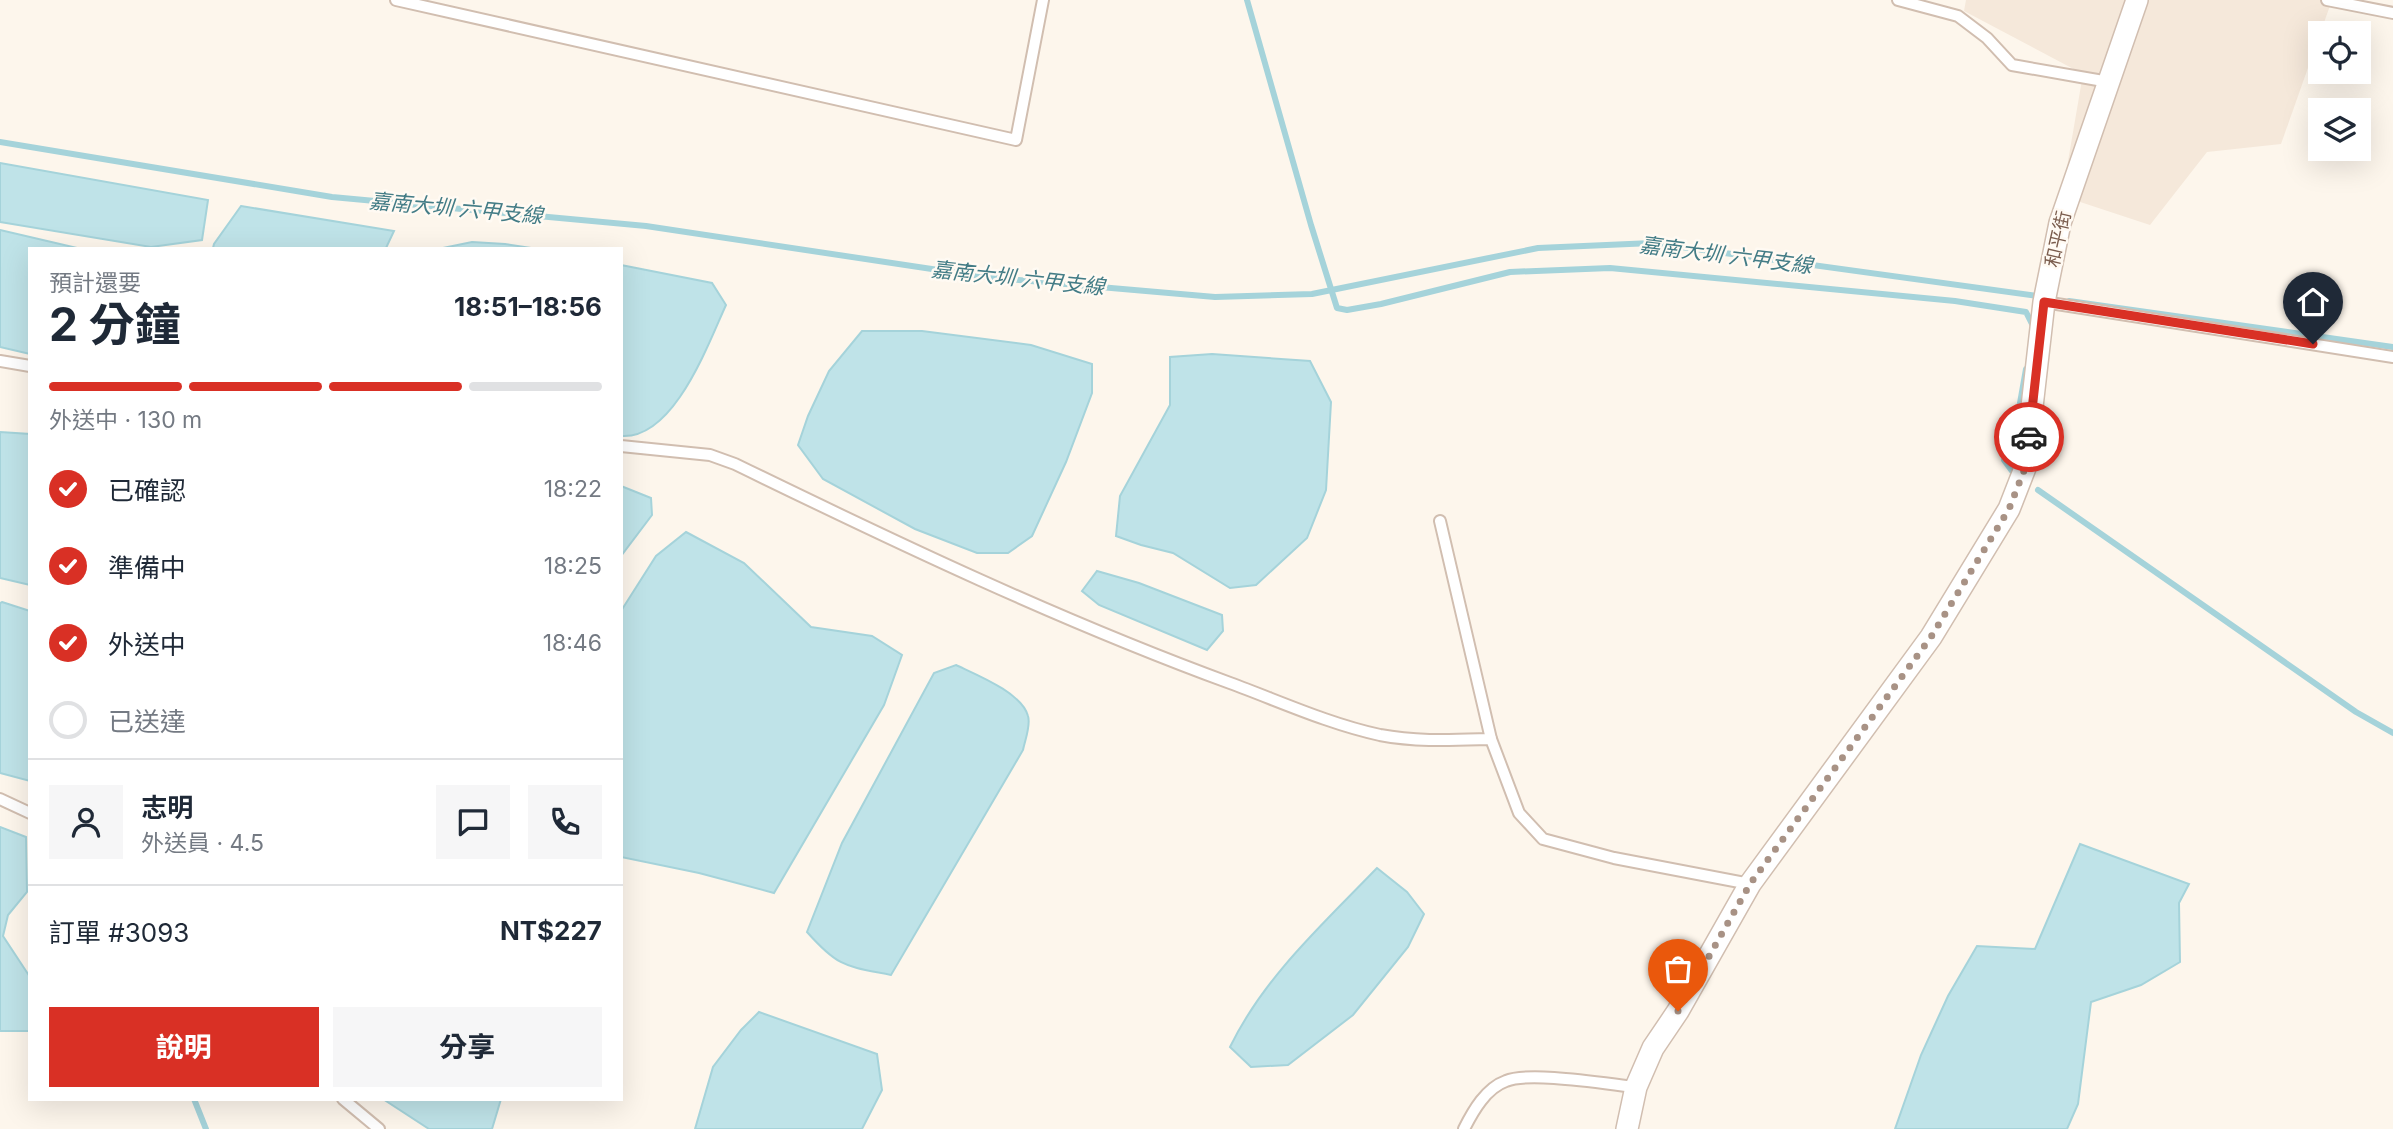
<!DOCTYPE html>
<html lang="zh-TW">
<meta charset="utf-8">
<style>
:root{--surface:#fff;--page:#f6f6f7;--text:#1f2937;--muted:#747a83;--line:#e0e1e3;--accent:#d93025}
body{margin:0;font-family:Inter,"Noto Sans TC",sans-serif;background:var(--page);color:var(--text);height:100vh;display:flex;flex-direction:column;font-size:26px;white-space:nowrap}
*{box-sizing:border-box;margin:0}
p{font-size:23px;color:var(--muted)}
.icon{flex:none;width:38px;height:38px;fill:none;stroke:currentColor;stroke-width:2;stroke-linecap:round;stroke-linejoin:round}
.map{position:relative;flex:1;overflow:hidden}
.drawer{position:absolute;left:28px;top:247px;width:595px;height:854px;display:flex;flex-direction:column;background:var(--surface);border-radius:0px;box-shadow:0 7px 28px #0002}
.drawer>*{flex:none}
.fabs{position:absolute;left:2308px;top:21px;display:grid;gap:14px}
.fabs a{display:grid;place-items:center;width:63px;height:63px;border-radius:0px;background:var(--surface);box-shadow:0 7px 28px #0002;font-size:35px}
.pin{position:absolute;display:grid;place-items:center;width:60px;height:60px;color:#fff;margin:-72px -30px;border-radius:50% 50% 50% 0;rotate:-45deg;box-shadow:0 0 7px #0007}
.pin .icon{rotate:45deg}
.courier{position:absolute;display:grid;place-items:center;width:70px;height:70px;margin:-35px;border:5px solid #d93025;border-radius:50%;background:#fff;color:#222;box-shadow:0 2px 9px #0007}
.headline em{font-style:normal;font-weight:700}
.headline div{display:flex;flex-direction:column-reverse}
.headline{display:flex;align-items:center;justify-content:space-between;height:119px;padding:0 21px}
h1{font-size:46px;font-weight:700;line-height:52px}
.bar{display:grid;grid-template-columns:repeat(4,1fr);gap:10px 7px;align-content:center;height:84px;padding:0 21px}
.bar i{height:9px;border-radius:5px;background:var(--line)}
.bar .active{background:var(--accent)}
.bar p{grid-column:span 4}
.line{display:flex;align-items:center;gap:18px;padding:0 21px;border-top:2px solid var(--line)}
.line div{flex:1}
.round{display:grid;place-items:center;flex:none;width:74px;height:74px;border-radius:0px;background:var(--page)}
ol{padding:0 21px;list-style:none}
li{display:flex;align-items:center;gap:21px;height:77px}
li p{margin-inline-start:auto}
li .icon{padding:7px;border-radius:50%;background:var(--accent);color:#fff;stroke-width:4}
li:last-child{color:var(--muted)}
li i{width:38px;height:38px;border:4px solid var(--line);border-radius:50%}
.button{display:flex;gap:14px;margin-top:auto;padding:14px 21px}
.button a{flex:1;height:80px;border-radius:0px;background:var(--accent);color:#fff;font-size:28px;font-weight:700;line-height:80px;text-align:center}
.button a+a{background:var(--page);color:var(--text)}
.map>svg:first-child{display:block}
</style>
<div class="map">
<svg width="2393" height="1129" viewBox="0 0 2393 1129">
<rect width="100%" height="100%" fill="#fdf6ec"/>
<path fill="#f5e8da" d="M1966,0H2332L2281,144L2207,152L2150,225L2062,196L2083,74L1964,11Z"/>
<g fill="#bfe3e8" stroke="#a5d3da" stroke-width="2">
<path d="M0,163L208,200L202,240L151,247L0,222Z"/>
<path d="M241,206L394,231L386,248H213L214,244Z"/>
<path d="M0,230L77,248H30V354L0,347Z"/>
<path d="M472,242L505,244L531,248H443Z"/>
<path d="M621,265L712,283L726,305C708,344 674,440 621,436Z"/>
<path d="M862,331H922L1031,345L1092,364V393L1066,462L1032,536L1008,553H977L915,529L823,479L798,445L808,416L829,371Z"/>
<path d="M1212,354L1310,361L1331,402L1326,490L1307,538L1256,585L1230,588L1173,553L1141,545L1116,536L1120,496L1170,405V357Z"/>
<path d="M0,432L30,434V585L0,578Z"/>
<path d="M621,486L651,498L652,515L621,556Z"/>
<path d="M686,532L744,563L811,627L872,636L902,655L884,705L774,893L699,873L621,857V611L656,556Z"/>
<path d="M1097,571L1139,583L1222,615L1223,631L1207,650L1099,605L1082,591Z"/>
<path d="M2,602L30,611V781L0,773V603Z"/>
<path d="M956,665C977,675 1022,693 1028,716C1031,725 1025,740 1023,750L891,975C846,966 839,968 807,932L842,843L934,673Z"/>
<path d="M0,827L26,837L27,892L8,915L3,936L30,977V1031H0Z"/>
<path d="M2080,844L2189,884L2179,903L2180,962L2141,985L2091,1002L2078,1104L2067,1129H1895L1921,1055L1948,996L1977,946L2035,949Z"/>
<path d="M1377,868L1407,892L1424,914L1408,947L1353,1015L1288,1065L1251,1067L1230,1047C1264,977 1323,924 1377,868Z"/>
<path d="M759,1012L877,1054L882,1090L862,1129H695L713,1067L741,1030Z"/>
<path d="M383,1099H501L492,1129H429Z"/>
</g>
<g fill="none" stroke-linecap="round" stroke-linejoin="round">
<g stroke="#a5d3da" stroke-width="6">
<path d="M1247,0L1311,225L1337,308L1347,310L1381,304L1510,272L1610,268L1955,301L2026,312L2034,328"/>
<path d="M0,142L332,197L646,226L985,277L1215,297L1312,294L1538,248L1652,243L2037,296"/>
<path d="M2069,301L2393,347"/>
<path d="M2012,471L2004,460L2020,403L2026,369"/>
<path d="M2038,490L2356,712L2393,733"/>
<path d="M194,1099L206,1129"/>
</g>
<defs>
<g id="service">
<path d="M396,0L1016,140L1043,0"/>
<path d="M1898,0L1958,16L1987,38L2012,65L2109,82"/>
<path d="M2327,0L2393,13"/>
<path d="M2044,302L2393,357"/>
<path d="M0,361L30,366"/>
<path d="M621,446L710,455L735,464C897,543 1061,621 1230,683C1279,701 1329,724 1380,735C1417,742 1453,740 1491,739"/>
<path d="M1440,521L1491,739L1519,813L1543,839L1614,858L1750,884"/>
<path d="M0,799L30,813"/>
<path d="M343,1099L379,1129"/>
<path d="M1464,1129C1473,1111 1486,1088 1506,1081C1529,1071 1607,1084 1636,1087"/>
</g>
<path id="minor" d="M1627,1129L1636,1087L1653,1048L1678,1011L1750,884L1931,637L2009,509L2025,468L2044,302L2060,223L2137,0"/>
</defs>
<use href="#service" stroke="#d1beb0" stroke-width="14"/>
<use href="#minor" stroke="#d1beb0" stroke-width="24"/>
<use href="#service" stroke="#fff" stroke-width="10"/>
<use href="#minor" stroke="#fff" stroke-width="21"/>
</g>
<g fill="none" stroke-linecap="round" stroke-linejoin="round">
<path stroke="#a89285" stroke-width="7" stroke-dasharray="0 12.6" d="M1678,1011L1750,884L1931,637L2009,509L2025,468L2029,437"/>
<path stroke="#d93025" stroke-width="9" d="M2029,437L2044,302L2313,344"/>
</g>
<g text-anchor="middle" dominant-baseline="central" stroke-width="5" stroke-linejoin="round" paint-order="stroke">
<g font-size="19" fill="#7a5c4d" stroke="#fffaf3">
<text transform="translate(2058 239) rotate(-77)">和平街</text>
</g>
<g font-size="21" font-style="italic" fill="#437c86" stroke="#fffaf3">
<text transform="translate(456 208) rotate(5)">嘉南大圳 六甲支線</text>
<text transform="translate(1726 255) rotate(7)">嘉南大圳 六甲支線</text>
<text transform="translate(1018 278) rotate(6)">嘉南大圳 六甲支線</text>
</g>
</g>
</svg>
<div class="fabs">
<a><svg class="icon" aria-label="locate" viewBox="0 0 24 24"><circle cx="12" cy="12" r="6"/><path d="M12 2v4M12 18v4M2 12h4M18 12h4"/></svg></a>
<a><svg class="icon" aria-label="layers" viewBox="0 0 24 24"><path d="M12 4l9 5-9 5-9-5zM3 14l9 5 9-5"/></svg></a>
</div>
<div class="pin" style="left:1678px;top:1011px;background:#ea580c"><svg class="icon" aria-label="bag" viewBox="0 0 24 24"><path d="M5 8h14l-1 12H6zM9 8a3 3 0 0 1 6 0"/></svg></div>
<div class="pin" style="left:2313px;top:344px;background:#1f2937"><svg class="icon" aria-label="home" viewBox="0 0 24 24"><path d="M3 11l9-7 9 7M6 9v11h12V9"/></svg></div>
<div class="courier" style="left:2029px;top:437px"><svg class="icon" aria-label="car" viewBox="0 0 24 24"><path d="M5 17H2v-5l4-1 3-4h7l3 4 3 1v5h-3M9 17h6M6 11h13"/><circle cx="7" cy="17" r="2"/><circle cx="17" cy="17" r="2"/></svg></div>
<section class="drawer">
<div class="headline"><div><h1>2 分鐘</h1><p>預計還要</p></div><em>18:51–18:56</em></div>
<div class="bar"><i class="active"></i><i class="active"></i><i class="active"></i><i></i><p>外送中 · 130 m</p></div>
<ol>
<li><svg class="icon" aria-label="check" viewBox="0 0 24 24"><path d="M5 12l5 5 9-10"/></svg>已確認<p>18:22</p></li>
<li><svg class="icon" aria-label="check" viewBox="0 0 24 24"><path d="M5 12l5 5 9-10"/></svg>準備中<p>18:25</p></li>
<li><svg class="icon" aria-label="check" viewBox="0 0 24 24"><path d="M5 12l5 5 9-10"/></svg>外送中<p>18:46</p></li>
<li><i></i>已送達</li>
</ol>
<div class="line" style="height:126px"><a class="round"><svg class="icon" aria-label="person" viewBox="0 0 24 24"><circle cx="12" cy="8" r="4"/><path d="M4 21q1-7 8-7t8 7"/></svg></a><div><b>志明</b><p>外送員 · 4.5</p></div><a class="round"><svg class="icon" aria-label="chat" viewBox="0 0 24 24"><path d="M4 5h16v11H9l-5 4z"/></svg></a><a class="round"><svg class="icon" aria-label="phone" viewBox="0 0 24 24"><path d="M5 4h4l2 5-3 2q2 4 5 5l2-3 5 2v4C11 20 4 13 5 4z"/></svg></a></div>
<div class="line" style="height:91px"><div>訂單 #3093</div><b>NT$227</b></div>
<div class="button"><a>說明</a><a>分享</a></div>
</section>
</div>
